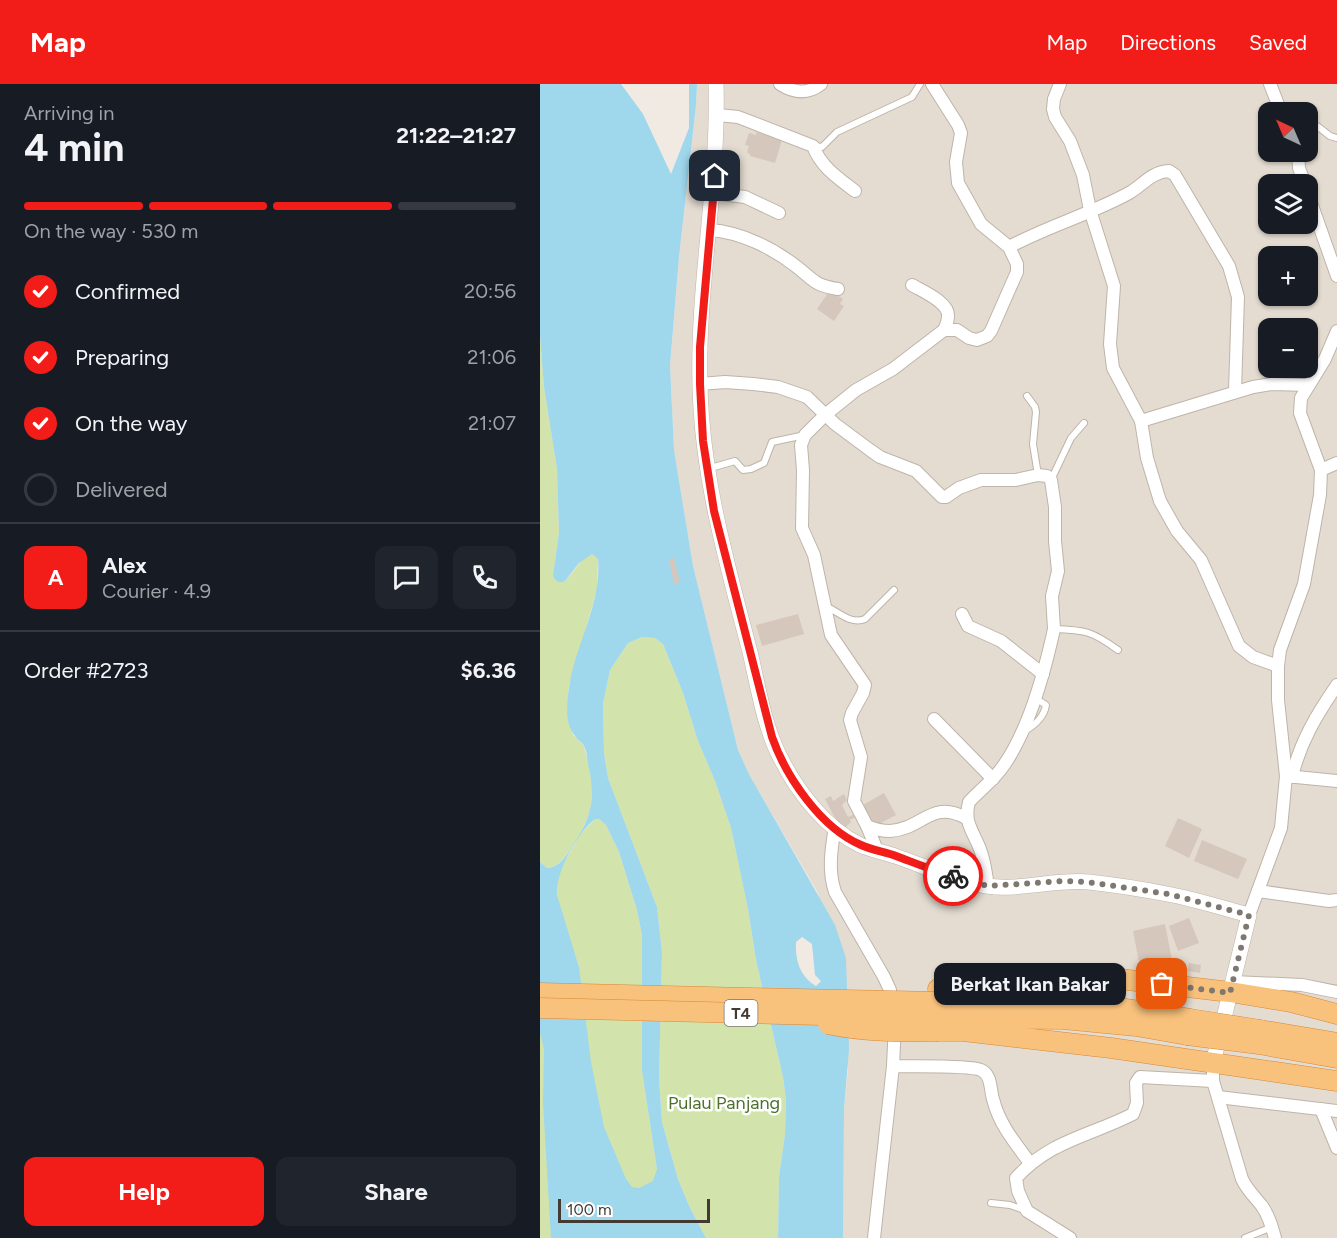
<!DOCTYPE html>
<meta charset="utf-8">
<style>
:root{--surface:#171b24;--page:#20242c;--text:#f1f3f6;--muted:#9ea1a6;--line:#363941;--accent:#f21d18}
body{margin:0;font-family:Figtree,sans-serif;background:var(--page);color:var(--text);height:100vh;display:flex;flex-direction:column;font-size:22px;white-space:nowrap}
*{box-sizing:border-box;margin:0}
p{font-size:20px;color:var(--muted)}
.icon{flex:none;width:33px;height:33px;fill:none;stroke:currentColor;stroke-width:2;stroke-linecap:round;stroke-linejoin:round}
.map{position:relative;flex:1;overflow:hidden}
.details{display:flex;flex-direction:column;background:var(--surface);width:540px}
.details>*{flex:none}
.needle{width:39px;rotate:316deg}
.tools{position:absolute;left:718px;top:18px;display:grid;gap:12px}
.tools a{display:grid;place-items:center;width:60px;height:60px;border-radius:12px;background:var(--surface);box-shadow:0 2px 4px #0004;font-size:30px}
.scale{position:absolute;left:18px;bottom:15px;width:152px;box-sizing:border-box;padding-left:6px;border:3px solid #423a33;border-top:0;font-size:16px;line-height:21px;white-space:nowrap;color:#423a33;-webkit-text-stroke:4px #fff;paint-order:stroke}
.pin{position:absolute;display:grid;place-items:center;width:51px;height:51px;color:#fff;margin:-26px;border-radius:12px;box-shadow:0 3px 9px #0006}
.courier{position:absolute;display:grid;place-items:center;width:60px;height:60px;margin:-30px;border:4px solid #f21d18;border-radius:50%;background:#fff;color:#222;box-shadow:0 2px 8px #0007}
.bubble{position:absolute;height:42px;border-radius:12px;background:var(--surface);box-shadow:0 2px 4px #0004;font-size:20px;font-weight:700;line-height:42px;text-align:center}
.summary em{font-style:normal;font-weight:700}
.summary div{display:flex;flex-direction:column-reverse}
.summary{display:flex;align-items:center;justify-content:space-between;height:102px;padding:0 24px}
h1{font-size:39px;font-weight:700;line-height:45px}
.bar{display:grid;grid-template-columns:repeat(4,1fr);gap:9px 6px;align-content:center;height:72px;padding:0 24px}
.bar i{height:8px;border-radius:4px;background:var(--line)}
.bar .active{background:var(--accent)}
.bar p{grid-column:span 4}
.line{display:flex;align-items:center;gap:15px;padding:0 24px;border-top:2px solid var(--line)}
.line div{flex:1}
.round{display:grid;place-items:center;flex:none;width:63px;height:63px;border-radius:12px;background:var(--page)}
ol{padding:0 24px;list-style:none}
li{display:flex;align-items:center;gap:18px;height:66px}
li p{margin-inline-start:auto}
li .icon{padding:6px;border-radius:50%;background:var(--accent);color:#fff;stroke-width:4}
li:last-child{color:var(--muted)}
li i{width:33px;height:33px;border:3px solid var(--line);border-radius:50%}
.cta{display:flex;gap:12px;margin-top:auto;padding:12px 24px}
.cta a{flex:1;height:69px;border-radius:12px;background:var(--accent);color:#fff;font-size:24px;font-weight:700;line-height:69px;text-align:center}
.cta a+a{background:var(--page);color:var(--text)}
header{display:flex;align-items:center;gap:36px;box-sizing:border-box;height:84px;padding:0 30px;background:var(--accent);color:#fff}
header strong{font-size:28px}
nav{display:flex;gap:33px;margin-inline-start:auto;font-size:21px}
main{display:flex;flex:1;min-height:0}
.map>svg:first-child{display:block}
</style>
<header>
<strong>Map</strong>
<nav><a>Map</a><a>Directions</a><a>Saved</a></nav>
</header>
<main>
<section class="details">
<div class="summary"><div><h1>4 min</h1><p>Arriving in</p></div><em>21:22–21:27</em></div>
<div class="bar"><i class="active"></i><i class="active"></i><i class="active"></i><i></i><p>On the way · 530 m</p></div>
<ol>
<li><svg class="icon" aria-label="check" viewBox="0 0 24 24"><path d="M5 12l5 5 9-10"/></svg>Confirmed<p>20:56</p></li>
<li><svg class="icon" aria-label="check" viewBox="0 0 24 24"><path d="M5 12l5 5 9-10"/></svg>Preparing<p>21:06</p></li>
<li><svg class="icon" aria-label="check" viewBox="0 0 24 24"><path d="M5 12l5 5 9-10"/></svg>On the way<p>21:07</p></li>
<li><i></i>Delivered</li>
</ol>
<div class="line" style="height:108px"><b class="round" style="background:var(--accent);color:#fff">A</b><div><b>Alex</b><p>Courier · 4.9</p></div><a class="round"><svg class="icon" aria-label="chat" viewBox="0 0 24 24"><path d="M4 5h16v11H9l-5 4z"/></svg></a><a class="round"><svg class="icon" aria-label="phone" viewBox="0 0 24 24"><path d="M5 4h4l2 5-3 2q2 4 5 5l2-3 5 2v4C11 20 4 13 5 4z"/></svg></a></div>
<div class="line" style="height:78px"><div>Order #2723</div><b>$6.36</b></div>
<div class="cta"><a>Help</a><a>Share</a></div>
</section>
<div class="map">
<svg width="797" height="1154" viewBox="0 0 797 1154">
<rect width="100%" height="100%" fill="#f1eae2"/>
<path fill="#e4dcd1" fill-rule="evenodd" d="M157,0H797V1154H303L304,1025L308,985L278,809L210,692L198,666L153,482L134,366L130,281L139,174L156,21ZM729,28H768V68H729ZM729,100H768V140H729ZM729,172H768V212H729ZM729,244H768V284H729Z"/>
<g fill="#d2e4ac">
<path d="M0,251L4,303L17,385L19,449L13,491L23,498C35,490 38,475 52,470L58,475L57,506L29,601L27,627L33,651L44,662L53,701L50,727L40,751L55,735H59L66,741L79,768L97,826L102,851V987L117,1085L158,1154H0V866L39,882C32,860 11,813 18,792C22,780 30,769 36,758C26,768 23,782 7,784L0,778Z"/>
<path d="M102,553L115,554L123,560L143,609L158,657L175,697L191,744L208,825L216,876L243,993L246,1016L245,1050L239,1093L238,1154H166L150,1124L138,1095L122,1038L119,995L122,868L117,823L68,694L64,669L63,620L70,586L88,559Z"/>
</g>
<path fill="#9fd7ed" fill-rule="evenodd" d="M0,0H81L103,30L131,90L149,44V0H157L156,21L139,173L130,281L134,366L153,482L198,666L210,692L295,841L306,874L309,965L304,1025L303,1154H238L239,1093L245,1050L246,1016L243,993L216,876L208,825L191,744L175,697L158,657L143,609L123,560L115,554L102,553L88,559L70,586L63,620L64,669L68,694L117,823L122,868L119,995L122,1038L138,1095L150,1124L166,1154H11L3,1019L4,965L0,949V778L7,784C20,783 26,772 33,761C52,732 56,714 48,680C47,675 47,667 44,662C42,658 37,656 35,652C24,639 27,619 29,604C35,560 62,520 58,475L52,470L39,479L25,497C19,500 15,497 13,491L19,449L17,385L4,303L0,251ZM55,735H59L66,741L79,768L97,826L102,851V987L117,1085L113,1097L99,1104L92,1103L86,1095L64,1043L51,978L39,883L17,811C15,789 38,748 55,735ZM262,853L272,860L275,891L281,897L276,902C260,893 255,876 256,858Z"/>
<g fill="#d5c7bb">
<path d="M216,48L242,56L235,79L210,72V70L207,69L209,62L205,61L209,49L216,51Z"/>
<path d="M290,206L303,215L300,220L304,222L294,237L277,225Z"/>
<path d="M770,262L773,289L752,291L751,284H768V263Z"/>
<path d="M134,474L140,499L134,500L129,475Z"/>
<path d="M258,530L264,550L222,562L216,541Z"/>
<path d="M344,709L356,731L335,742L323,721Z"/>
<path d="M304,710L307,716L302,721L308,733L315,730L316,733L310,736L311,738L305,744L296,736L285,715L291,712L293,717Z"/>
<path d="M638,734L662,745L649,774L625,762Z"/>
<path d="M662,756L707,775L698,795L654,777Z"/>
<path d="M649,834L659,859L638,867L629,842Z"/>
<path d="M625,840L633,881L601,888L593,847Z"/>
<path d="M649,879L661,881L660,889L648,887Z"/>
</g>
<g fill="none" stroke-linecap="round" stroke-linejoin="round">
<defs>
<g id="service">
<path d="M768,43L777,42L790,52L797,54"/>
<path d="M274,62L282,63L297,48L372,13L380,0"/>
<path d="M487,312L495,323L496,328L493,360L498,391"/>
<path d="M167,385L195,377L203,386L211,385L224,379L232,358L265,351"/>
<path d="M511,396L531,354L544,339"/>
<path d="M285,522C298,527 310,541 325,535L354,506"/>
<path d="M514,545C545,546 552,547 578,566"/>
<path d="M483,648C494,642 504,634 506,621L495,614"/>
<path d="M451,1119L470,1121L487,1127"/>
<path d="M705,1154L732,1143"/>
</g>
<g id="minor">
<path d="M240,0C254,9 267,11 281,0"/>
<path d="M520,0L514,15L513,25L515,33L530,57L543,91L550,126L574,202L570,260L573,284L601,337L607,374L620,417L637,447L661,476L699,562L713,573L738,582"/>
<path d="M730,0L741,28"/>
<path d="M178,31L198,33L273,62C281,83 298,94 315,107"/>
<path d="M758,68L759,84L765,100"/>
<path d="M174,109L205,113L239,129"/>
<path d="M768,110L797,192"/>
<path d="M170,146C200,148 233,164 257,183C275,197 274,201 298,205"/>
<path d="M469,163C508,142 551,130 589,109C603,101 611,88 629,87L635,91L689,182L698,213L695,307"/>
<path d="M372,201C382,207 409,218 408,232C408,236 406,242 404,246"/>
<path d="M160,300L185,298L213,300L238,303L267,313L295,340L330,366L340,373L376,387L402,413H406L419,404L441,396H476L498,391L507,392L511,396L515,423V457L518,487L512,512L514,545L512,554C503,593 487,648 464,681C455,695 440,706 429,718C423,740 435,749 441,768C445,779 446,791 448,802"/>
<path d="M601,337L713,303L732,300L769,301"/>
<path d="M781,386L797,379"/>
<path d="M422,530L428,542L461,557L503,590"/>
<path d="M394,635L453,695"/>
<path d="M746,692L797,697"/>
<path d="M752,693C760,658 777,630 797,601"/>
<path d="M327,742L314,717L321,673L310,636L312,629L323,609L325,601L291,551L274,471L262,444L263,386L261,361L265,351L285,331L316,306L353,285L404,246H417L429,254L437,256L447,252L451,247L477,188V180L469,163L441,140L418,99L416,78L421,49L418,41L392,0"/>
<path d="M295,743C291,766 288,787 295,808L344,893L350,906L353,923"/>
<path d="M337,766L327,742C334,745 342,747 350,747C383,745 391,715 426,734"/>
<path d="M718,807L789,817L797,816"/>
<path d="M709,831L741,744L746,692L738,616V582L740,566L764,500L780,411L781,386L760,329L761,314L785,275L797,247"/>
<path d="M693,898L762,901L797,908"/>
<path d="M353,982C371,983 428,981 441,986C452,991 450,1006 453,1015C459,1040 475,1059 490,1079"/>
<path d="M673,989V997L702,1095C707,1106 715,1113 722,1122C729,1132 732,1143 735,1154"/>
<path d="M678,1013L797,1027"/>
<path d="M781,1025L797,1064"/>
<path d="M334,1154L353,982L355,940"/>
<path d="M530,1154L487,1127L478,1107L476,1094C511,1056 550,1052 593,1030L597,1019L596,999L600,993L673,997"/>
</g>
<path id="tertiary" d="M176,0C179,101 157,201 160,302C162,393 187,480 210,568C218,602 224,642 240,673C257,707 285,744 320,761C331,766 344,768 355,772C385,782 415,797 447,802C479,807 515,795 549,798C575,801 602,805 627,810C655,815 682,824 709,831L673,979"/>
<g id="trunk">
<path d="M398,905L484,894L554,892L690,908L751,918L797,930"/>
<path d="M0,909L209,914"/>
<path d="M400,918H486L560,921L650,935"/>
<path d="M401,934L523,935L596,942L647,951"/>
<path d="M720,946L797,959"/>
<path d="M398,947H423L571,964L797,997"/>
<path d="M719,960L797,974"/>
</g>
</defs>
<use href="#service" stroke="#beb4a9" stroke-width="8"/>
<use href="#minor" stroke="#beb4a9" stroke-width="14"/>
<use href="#tertiary" stroke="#beb4a9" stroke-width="16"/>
<use href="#trunk" stroke="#d78736" stroke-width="21"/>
<use href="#service" stroke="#fff" stroke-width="6"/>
<use href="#minor" stroke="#fff" stroke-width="12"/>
<use href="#tertiary" stroke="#fff" stroke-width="15"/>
<use href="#trunk" stroke="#f9c27c" stroke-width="20"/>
<defs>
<g id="trunk-bridge">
<path d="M209,914L400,918"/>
<path d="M0,924L401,934"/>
<path d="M650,935L720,946"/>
<path d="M288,940C324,948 361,948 398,947"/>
<path d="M647,951L719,960"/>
</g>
</defs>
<use href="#trunk-bridge" stroke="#d78736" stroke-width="21" stroke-linecap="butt"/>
<use href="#trunk-bridge" stroke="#f9c27c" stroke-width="20"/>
</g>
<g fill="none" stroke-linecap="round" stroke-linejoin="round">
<path stroke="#7f7870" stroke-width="6" stroke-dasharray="0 10.8" d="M413,792L448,802L524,797L547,798L628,810L709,831L690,909L622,900"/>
<path stroke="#f21d18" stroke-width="8" d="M175,92L160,263V300L163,357L174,427L232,653C246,693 281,744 321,761C332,766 345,768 356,772C375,779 394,787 413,792"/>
</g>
<g text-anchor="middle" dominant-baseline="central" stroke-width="5" stroke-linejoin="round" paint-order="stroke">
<rect fill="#fff" stroke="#7b7570" stroke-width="1.5" x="184.5" y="916" width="33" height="26" rx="4.5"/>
<g font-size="16" font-weight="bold" fill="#423a33">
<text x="201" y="929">T4</text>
</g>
<g font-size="18" fill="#4d7029" stroke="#fff">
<text x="184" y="1019">Pulau Panjang</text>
</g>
</g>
</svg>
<div class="tools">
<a><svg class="needle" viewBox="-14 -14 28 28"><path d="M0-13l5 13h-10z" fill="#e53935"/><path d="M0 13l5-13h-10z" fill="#9ea1a6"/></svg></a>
<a><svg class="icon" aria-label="layers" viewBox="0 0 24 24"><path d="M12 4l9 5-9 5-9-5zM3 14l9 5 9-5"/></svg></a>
<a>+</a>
<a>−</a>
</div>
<div class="scale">100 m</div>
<div class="pin" style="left:622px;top:900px;background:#ea580c"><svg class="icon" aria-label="bag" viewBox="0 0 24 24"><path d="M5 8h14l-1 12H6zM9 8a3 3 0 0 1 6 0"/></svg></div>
<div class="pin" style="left:175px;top:92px;background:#1f2937"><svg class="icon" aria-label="home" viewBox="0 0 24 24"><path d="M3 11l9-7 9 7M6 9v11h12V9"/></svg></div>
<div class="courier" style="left:413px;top:792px"><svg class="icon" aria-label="bike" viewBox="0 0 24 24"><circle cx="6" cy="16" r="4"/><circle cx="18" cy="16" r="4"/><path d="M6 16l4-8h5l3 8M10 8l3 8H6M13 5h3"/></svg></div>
<div class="bubble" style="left:394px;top:879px;width:192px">Berkat Ikan Bakar</div>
</div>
</main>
